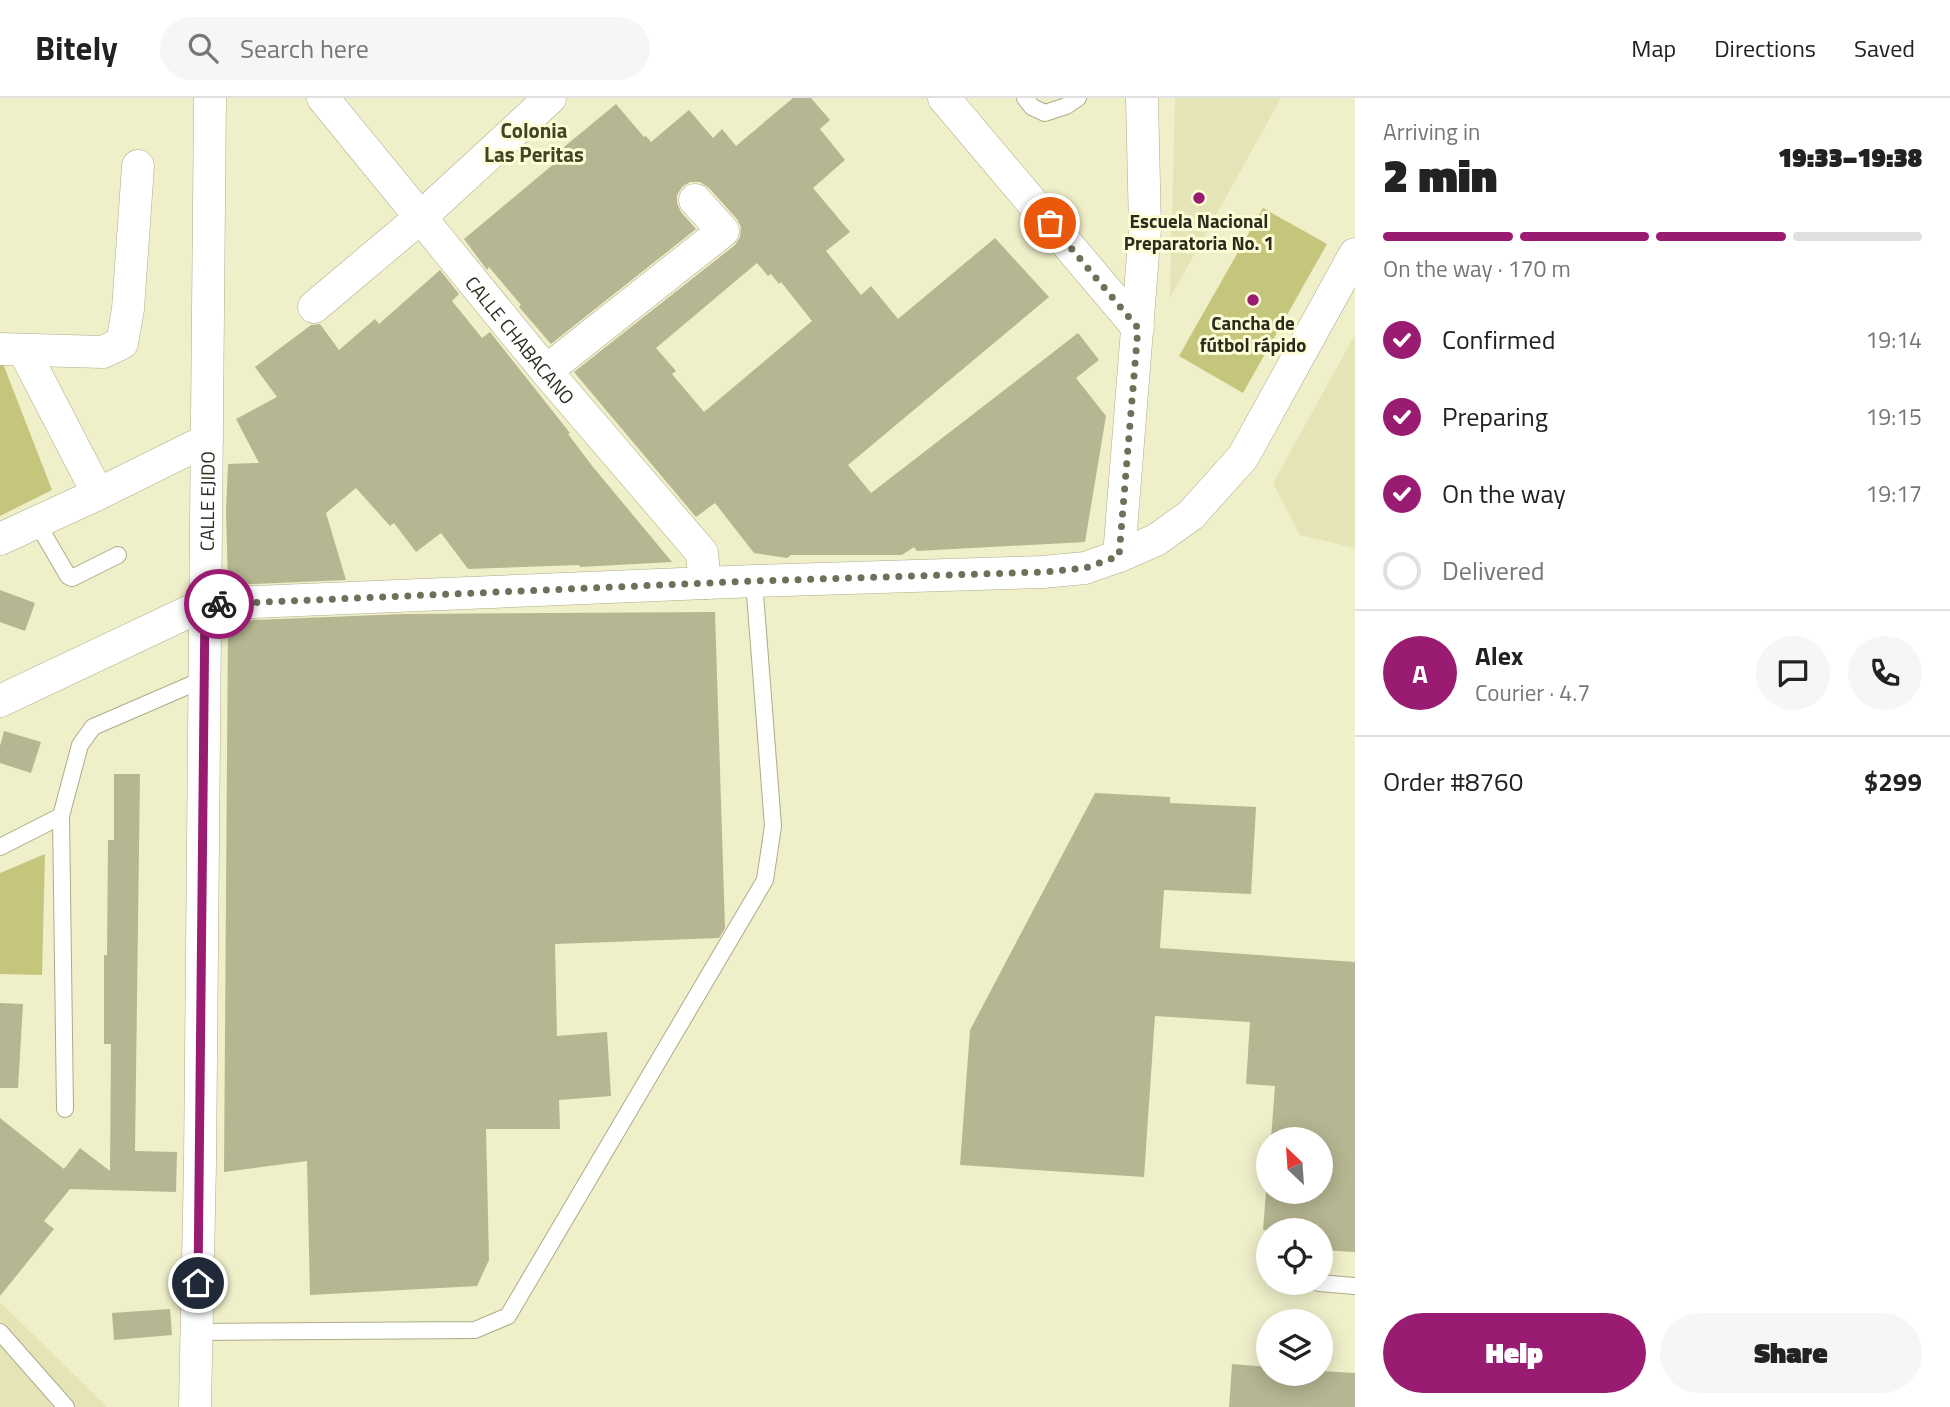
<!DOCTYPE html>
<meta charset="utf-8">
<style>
:root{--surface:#fff;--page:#f6f6f6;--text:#222;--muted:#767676;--line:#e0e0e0;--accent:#9a1c72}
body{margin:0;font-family:"Titillium Web",sans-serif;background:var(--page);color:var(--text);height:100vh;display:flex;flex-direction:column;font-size:26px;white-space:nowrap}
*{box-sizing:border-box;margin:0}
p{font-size:23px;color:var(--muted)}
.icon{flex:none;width:38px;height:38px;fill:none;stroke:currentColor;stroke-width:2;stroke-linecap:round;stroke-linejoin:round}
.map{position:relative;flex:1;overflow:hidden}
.drawer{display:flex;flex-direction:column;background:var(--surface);width:595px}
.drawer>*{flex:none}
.needle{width:46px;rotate:335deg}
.controls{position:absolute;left:1256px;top:1029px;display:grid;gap:14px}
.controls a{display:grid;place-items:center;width:77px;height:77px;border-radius:50%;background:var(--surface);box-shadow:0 4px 18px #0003;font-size:35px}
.pin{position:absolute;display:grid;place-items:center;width:60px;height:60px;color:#fff;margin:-30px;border:4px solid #fff;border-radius:50%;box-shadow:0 2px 7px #0007}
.courier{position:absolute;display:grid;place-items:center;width:70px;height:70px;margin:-35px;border:5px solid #9a1c72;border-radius:50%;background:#fff;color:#222;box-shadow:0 2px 9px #0007}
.summary em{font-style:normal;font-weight:800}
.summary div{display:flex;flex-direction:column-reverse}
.summary{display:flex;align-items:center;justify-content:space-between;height:119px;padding:0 28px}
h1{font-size:46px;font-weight:800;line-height:52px}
.bar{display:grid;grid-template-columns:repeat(4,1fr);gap:10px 7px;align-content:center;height:84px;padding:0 28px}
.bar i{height:9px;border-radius:5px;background:var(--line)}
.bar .on{background:var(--accent)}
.bar p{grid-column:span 4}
.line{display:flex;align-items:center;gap:18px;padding:0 28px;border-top:2px solid var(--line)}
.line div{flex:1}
.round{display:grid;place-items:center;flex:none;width:74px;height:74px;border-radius:37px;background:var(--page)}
ol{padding:0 28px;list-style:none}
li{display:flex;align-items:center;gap:21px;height:77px}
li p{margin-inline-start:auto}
li .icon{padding:7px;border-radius:50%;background:var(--accent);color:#fff;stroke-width:4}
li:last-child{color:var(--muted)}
li i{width:38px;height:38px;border:4px solid var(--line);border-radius:50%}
.cta{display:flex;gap:14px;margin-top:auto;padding:14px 28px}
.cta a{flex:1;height:80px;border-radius:42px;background:var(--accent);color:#fff;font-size:28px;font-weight:800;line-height:80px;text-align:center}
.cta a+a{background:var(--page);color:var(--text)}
header{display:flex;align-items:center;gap:42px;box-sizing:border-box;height:98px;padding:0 35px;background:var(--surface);border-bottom:2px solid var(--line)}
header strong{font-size:33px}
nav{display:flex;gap:38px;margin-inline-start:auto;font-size:24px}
.search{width:490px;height:63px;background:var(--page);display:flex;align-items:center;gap:18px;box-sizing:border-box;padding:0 24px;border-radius:38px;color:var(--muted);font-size:26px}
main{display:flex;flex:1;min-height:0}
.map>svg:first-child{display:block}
</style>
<header>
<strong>Bitely</strong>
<div class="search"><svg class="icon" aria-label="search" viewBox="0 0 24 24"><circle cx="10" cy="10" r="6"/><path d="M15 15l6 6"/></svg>Search here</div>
<nav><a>Map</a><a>Directions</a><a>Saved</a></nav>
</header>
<main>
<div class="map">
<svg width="1355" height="1309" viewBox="0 0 1355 1309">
<rect width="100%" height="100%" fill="#efefca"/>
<g fill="#e5e4b7">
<path d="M1175,0H1281L1170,200Z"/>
<path d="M1355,237V450L1300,437L1273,385Z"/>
<path d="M0,1204L107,1309H0Z"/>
</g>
<g fill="#c6c57c">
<path d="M1263,110L1327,146L1243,295L1179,258Z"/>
<path d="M2,263L52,392L0,418V264Z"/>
<path d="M45,756L42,877L0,876V775Z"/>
</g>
<g fill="#b6b692" fill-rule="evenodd">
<path d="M793,0H811L830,22L820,31L845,62L813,90L850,134L826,153L861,197L871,188L898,221L995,140L1049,199L848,367L871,395L1078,235L1099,262L1076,280L1106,318L1085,444L917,453L914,449L902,457H791L787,460L754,455L715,405L696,419L574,274L735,147L740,139L741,129L737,121L709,90L700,84H690L682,89L677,97V105L681,114L696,131L551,246L519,209L521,207L489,169L487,172L464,141L568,54L564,49L616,6L644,39L646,38L651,44L689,12L713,40L722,31L736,48ZM757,165L768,178L771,176L779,186L781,184L812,223L704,314L672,276L676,273L656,250Z"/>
<path d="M440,172L459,196L452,203L482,240L490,234L570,335L568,336L593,369L672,464L580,469L579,467L468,471L441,435L416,454L394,425L390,428L356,390L326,415L346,482L228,487L226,413L228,366L259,365L236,321L277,299L255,269L311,227L320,226L339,252L375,221L379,226Z"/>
<path d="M0,492L35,505L25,533L0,524Z"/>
<path d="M715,514L725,830L719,840L555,846L557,938L607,934L611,998L559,1002L560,1031H486L489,1162L477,1188L310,1197L307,1063L224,1074L228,523L403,516Z"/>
<path d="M4,633L41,644L31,675L0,665V648Z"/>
<path d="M114,676H140L135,1053L177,1054L176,1094L70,1091L44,1123L54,1131L0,1198V1020L64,1071L80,1050L110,1073L111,946H104V857H107L108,742H114Z"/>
<path d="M1095,695L1170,699V705L1256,709L1251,796L1164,792L1160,850L1355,864V1154L1321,1152V1132H1263L1266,1094H1321V1041H1271L1275,988L1246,986L1250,924L1155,918L1144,1079L960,1067L970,932Z"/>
<path d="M0,905L23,906L18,990H0Z"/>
<path d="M170,1211L172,1237L114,1242L112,1215Z"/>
<path d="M1232,1266L1269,1269V1276H1321V1273L1355,1275V1309H1229Z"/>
</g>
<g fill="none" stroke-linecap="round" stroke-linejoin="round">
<defs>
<g id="lane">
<path d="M1025,0L1032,9L1045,15L1066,8L1078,0"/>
<path d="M36,423L68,478L72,480L118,457"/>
<path d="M0,749L61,718"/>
<path d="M65,1011L61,718L80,647L93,629L204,581"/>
<path d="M1319,1185L1355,1188"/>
<path d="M0,1234L66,1309"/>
<path d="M197,1234L475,1232L508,1218L765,782L773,728L754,483"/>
</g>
<g id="street">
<path id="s1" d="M323,0L546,273L702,455L705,485"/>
<path d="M944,0L1138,230"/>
<path d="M314,209L421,119L550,0"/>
<path d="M0,251L103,254L122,245L128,211L138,68"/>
<path d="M24,253L98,396"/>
<path d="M546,273L723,133L695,102"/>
<path d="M0,441L98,396L207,342"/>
<path d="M1119,458L1145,131L1142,0"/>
<path d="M0,603L205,506L754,483L1043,474L1085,470L1119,458L1156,442L1191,417L1243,359L1355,156"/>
<path id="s2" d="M195,1309L200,1065L210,0"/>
</g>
</defs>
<use href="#lane" stroke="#acac88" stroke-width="18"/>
<use href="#street" stroke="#acac88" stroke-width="33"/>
<use href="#lane" stroke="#fff" stroke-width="16"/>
<use href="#street" stroke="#fff" stroke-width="32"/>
</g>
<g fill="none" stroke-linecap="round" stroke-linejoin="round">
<path stroke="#70705a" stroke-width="7" stroke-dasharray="0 12.6" d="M219,506L754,483L1044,474L1085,470L1119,458L1138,230L1050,125"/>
<path stroke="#9a1c72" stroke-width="9" d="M198,1185L205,506H219"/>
</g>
<g fill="#9a1c72" stroke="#fdfdd7" stroke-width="2.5">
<circle cx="1199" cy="100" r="7"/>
<circle cx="1253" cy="202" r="7"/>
</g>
<g text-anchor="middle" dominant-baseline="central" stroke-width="6" stroke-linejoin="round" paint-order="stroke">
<g font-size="19" font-weight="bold" fill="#2c2c1e" stroke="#fdfdd7">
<text x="1199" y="122">Escuela Nacional<tspan x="1199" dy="22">Preparatoria No. 1</tspan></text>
<text x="1253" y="224">Cancha de<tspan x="1253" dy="22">fútbol rápido</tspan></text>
</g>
<g font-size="19" fill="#2c2c1e" stroke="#fdfdd7">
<text stroke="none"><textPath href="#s1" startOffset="312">CALLE CHABACANO</textPath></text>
<text stroke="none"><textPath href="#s2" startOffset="906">CALLE EJIDO</textPath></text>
</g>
<g font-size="21" font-weight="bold" fill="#444323" stroke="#fdfdd7">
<text x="534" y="32">Colonia<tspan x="534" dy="24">Las Peritas</tspan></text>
</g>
</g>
</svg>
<div class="controls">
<a><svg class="needle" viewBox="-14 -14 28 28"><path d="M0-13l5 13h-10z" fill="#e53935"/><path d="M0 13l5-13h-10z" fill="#767676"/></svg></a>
<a><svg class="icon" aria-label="locate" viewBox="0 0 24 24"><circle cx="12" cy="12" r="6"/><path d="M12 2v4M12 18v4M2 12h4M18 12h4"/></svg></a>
<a><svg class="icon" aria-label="layers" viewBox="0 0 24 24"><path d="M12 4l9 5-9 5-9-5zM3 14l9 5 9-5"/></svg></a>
</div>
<div class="pin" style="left:1050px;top:125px;background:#ea580c"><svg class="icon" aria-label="bag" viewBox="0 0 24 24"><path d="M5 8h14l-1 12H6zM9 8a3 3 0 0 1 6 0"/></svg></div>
<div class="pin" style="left:198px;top:1185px;background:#1f2937"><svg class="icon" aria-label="home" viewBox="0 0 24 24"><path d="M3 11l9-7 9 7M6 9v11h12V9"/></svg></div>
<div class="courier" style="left:219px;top:506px"><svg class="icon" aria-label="bike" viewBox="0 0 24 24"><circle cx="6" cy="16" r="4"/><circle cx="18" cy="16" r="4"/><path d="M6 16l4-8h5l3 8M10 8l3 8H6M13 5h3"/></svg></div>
</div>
<section class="drawer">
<div class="summary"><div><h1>2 min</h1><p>Arriving in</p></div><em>19:33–19:38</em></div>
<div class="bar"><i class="on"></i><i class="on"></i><i class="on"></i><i></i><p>On the way · 170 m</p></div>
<ol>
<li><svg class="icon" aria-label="check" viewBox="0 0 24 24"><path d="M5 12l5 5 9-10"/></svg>Confirmed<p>19:14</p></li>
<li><svg class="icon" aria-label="check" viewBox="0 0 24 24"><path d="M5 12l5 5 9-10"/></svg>Preparing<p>19:15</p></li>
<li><svg class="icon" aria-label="check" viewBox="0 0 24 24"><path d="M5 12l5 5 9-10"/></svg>On the way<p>19:17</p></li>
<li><i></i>Delivered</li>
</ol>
<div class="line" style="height:126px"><b class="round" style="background:var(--accent);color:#fff">A</b><div><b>Alex</b><p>Courier · 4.7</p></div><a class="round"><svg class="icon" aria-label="chat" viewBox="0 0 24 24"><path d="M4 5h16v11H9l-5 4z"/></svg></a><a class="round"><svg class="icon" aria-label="phone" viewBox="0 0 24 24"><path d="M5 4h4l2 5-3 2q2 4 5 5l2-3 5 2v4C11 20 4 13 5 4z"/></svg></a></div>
<div class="line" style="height:91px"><div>Order #8760</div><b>$299</b></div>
<div class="cta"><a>Help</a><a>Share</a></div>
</section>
</main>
